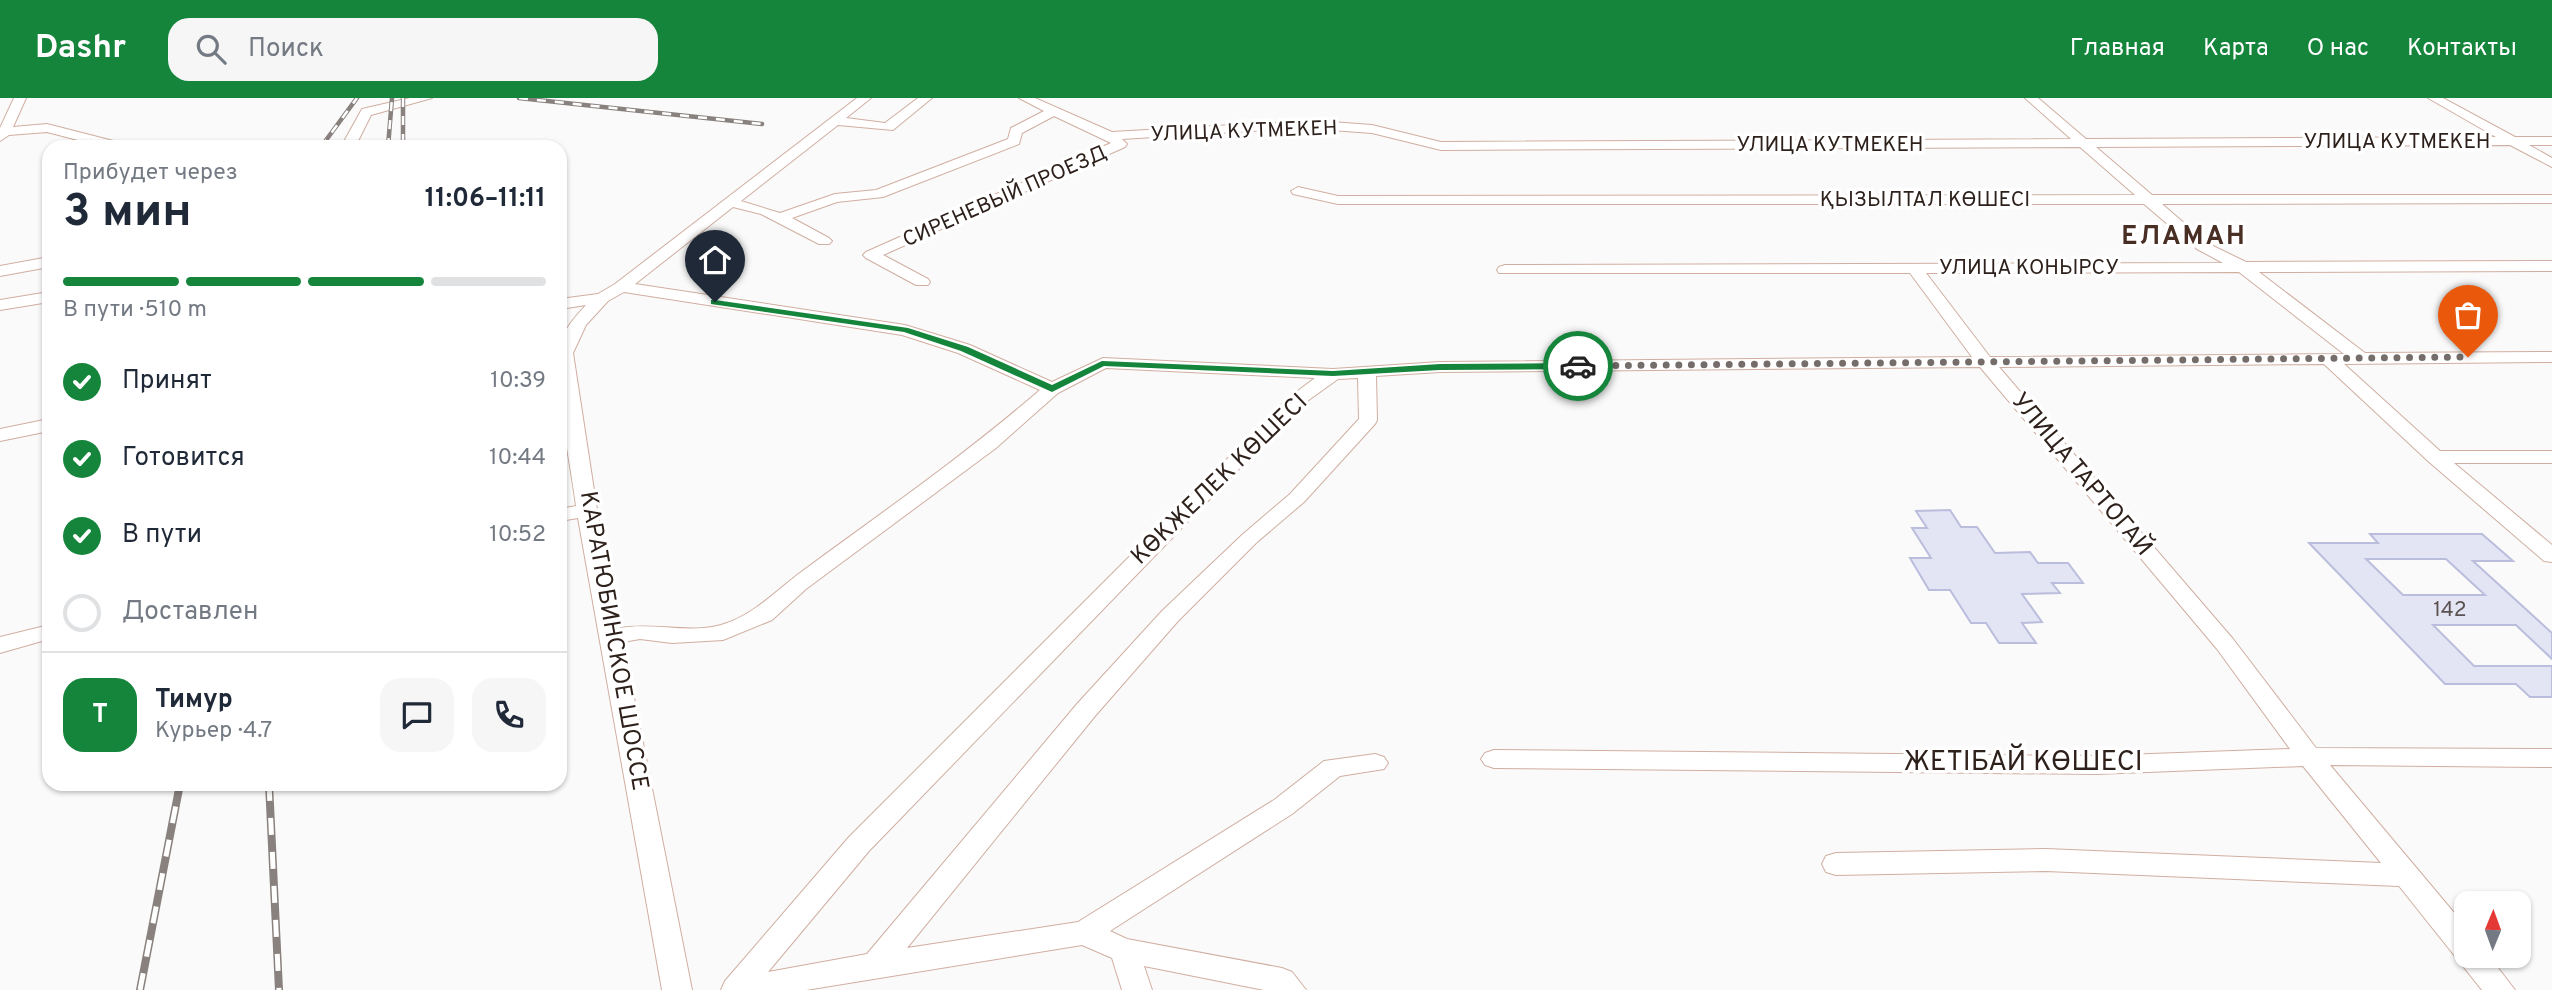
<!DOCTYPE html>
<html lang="ru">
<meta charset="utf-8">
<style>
:root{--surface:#fff;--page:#f6f6f7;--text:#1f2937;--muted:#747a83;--line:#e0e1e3;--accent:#15853c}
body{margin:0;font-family:Overpass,sans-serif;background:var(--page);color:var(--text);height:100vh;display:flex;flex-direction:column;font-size:26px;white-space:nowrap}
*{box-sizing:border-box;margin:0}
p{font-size:23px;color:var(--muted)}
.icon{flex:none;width:38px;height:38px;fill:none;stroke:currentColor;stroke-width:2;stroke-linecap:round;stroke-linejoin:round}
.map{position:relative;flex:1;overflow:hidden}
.details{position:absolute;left:42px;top:42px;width:525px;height:651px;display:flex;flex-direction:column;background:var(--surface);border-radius:21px;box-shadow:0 2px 5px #0004}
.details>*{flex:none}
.needle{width:46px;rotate:1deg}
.buttons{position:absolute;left:2454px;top:793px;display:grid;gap:14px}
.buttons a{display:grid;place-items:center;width:77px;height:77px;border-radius:14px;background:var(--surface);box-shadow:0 2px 5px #0004;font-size:35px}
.pin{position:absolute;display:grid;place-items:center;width:60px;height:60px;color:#fff;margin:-72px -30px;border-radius:50% 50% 50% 0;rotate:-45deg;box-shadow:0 0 7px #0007}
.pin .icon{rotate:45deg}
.courier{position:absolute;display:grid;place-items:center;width:70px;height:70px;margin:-35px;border:5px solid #15853c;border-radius:50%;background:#fff;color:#222;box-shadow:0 2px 9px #0007}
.summary em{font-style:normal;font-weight:700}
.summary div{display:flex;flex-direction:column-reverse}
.summary{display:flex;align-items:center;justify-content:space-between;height:119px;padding:0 21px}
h1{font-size:46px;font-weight:700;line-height:52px}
.bar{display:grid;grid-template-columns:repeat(4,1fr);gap:10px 7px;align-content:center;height:84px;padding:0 21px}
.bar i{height:9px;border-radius:5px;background:var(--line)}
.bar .on{background:var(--accent)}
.bar p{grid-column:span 4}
.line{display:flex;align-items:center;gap:18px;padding:0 21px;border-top:2px solid var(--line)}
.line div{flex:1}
.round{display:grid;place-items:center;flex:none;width:74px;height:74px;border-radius:21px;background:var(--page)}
ol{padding:0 21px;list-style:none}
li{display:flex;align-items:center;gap:21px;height:77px}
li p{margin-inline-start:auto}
li .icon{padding:7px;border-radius:50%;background:var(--accent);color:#fff;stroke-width:4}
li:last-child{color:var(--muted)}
li i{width:38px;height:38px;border:4px solid var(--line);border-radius:50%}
header{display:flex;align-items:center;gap:42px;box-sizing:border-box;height:98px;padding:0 35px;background:var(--accent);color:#fff}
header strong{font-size:33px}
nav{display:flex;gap:38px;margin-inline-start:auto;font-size:24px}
.search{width:490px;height:63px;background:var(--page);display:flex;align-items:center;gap:18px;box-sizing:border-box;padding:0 24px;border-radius:21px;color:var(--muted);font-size:26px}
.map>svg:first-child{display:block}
</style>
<header>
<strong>Dashr</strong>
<div class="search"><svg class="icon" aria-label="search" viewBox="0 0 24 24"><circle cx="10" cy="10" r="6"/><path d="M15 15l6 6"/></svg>Поиск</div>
<nav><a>Главная</a><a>Карта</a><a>О нас</a><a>Контакты</a></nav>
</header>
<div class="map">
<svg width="2552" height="892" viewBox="0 0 2552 892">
<rect width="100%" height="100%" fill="#fafafa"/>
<g fill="#e3e4f4" stroke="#bbbddd" stroke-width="2" fill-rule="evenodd">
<path d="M1950,412L1961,429H1977L1995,455L2030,454L2038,465H2068L2083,485H2052L2060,495L2022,496L2042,524L2022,525L2036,545H1999L1986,525H1971L1950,492H1929L1910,460H1931L1912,430H1927L1916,413Z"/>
<path d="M2370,436H2482L2513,463H2473L2552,535V561L2516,527H2433L2474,568H2552V599H2530L2516,586H2445L2309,445H2378ZM2366,461H2446L2485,497H2403Z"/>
</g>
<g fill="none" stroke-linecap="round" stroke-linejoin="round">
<defs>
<g id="minor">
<path d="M14,0H26L13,29L47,26L125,46L127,49H105L47,34L9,37L0,43V30Z"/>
<path d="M410,0H432L371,17L355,49H341L362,11Z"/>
<path d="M857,0H871L846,20L885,25L918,0H932L893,32L838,27L741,103L780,115L835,96L876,92L1008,41L1011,30L1044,13L1019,0H1035L1112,34L1268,25L1331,24L1372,27L1441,44L2071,41L2025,0H2038L2086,41L2496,39L2428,0H2443L2515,39H2552V47H2529L2552,60V69L2510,47L2096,49L2152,97H2552V105L2162,106L2207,145L2246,164L2552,163V173L2259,174L2365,255L2552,254V264L2344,266L2440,353H2552V365H2454L2552,447V464L2544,463L2428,363L2324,266L1999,269L2233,541L2316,650L2552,651V669L2330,667L2466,829V858H2489L2515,892H2482L2399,788L2046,773L1836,777L1826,774L1822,766L1826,758L1836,755L2046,751L2381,765L2303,668L2096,676L1494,670L1485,667L1481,661L1485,655L1494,652L2096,658L2290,651L2217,551L1980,269L1440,274L1376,278L1377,322L1375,326L1304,404L1256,445L1178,523L1095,618L907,850L1078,824L1274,702L1324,663L1375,656L1384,659L1388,665L1384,671L1340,678L1292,716L1110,833L1127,841L1282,870L1292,874L1306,892H1264L1144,868L1152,892H1122L1112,860L1082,847L806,892H721L725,883L849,739L1287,301L1315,280L1106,270L1058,295L996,350L806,491L772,522L723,542L672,545L640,541L623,544L692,892H662L578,420L560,423V411L576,408C571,366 553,286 560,247C563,232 576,218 586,207L560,211V201L598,196L615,186ZM1054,18L1111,45L866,154L863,157L866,160L916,187H928L930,184L928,181L883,157L1125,49L1127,46L1122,41L1268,32H1331L1372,35L1441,52L2080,49L2135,97L1338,98L1298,89L1291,93L1293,96L1338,106H2144L2197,151L2223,165L1505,167L1499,169L1497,172L1499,175H1910L1972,259L1440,264L1333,271L1103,260L1052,284L970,247L905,227L635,186L733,109L761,116L819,146H829L832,143L829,140L792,120L837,104L883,99L1019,46L1022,35ZM2239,174L2344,256L1990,259L1926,175ZM624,194L902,237L958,255L1040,292C966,356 887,411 808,469C779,489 756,517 721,527C688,536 653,524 620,530L597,412L573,255L586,227L608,203ZM1358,280L1359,321L1290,396L1242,437L1162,513L1077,606L867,856L768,874L869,753L1299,309L1338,281Z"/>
<path d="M49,159V169L0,178V168Z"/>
<path d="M49,194V204L0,212V202Z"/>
<path d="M49,321V333L0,343V331Z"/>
<path d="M49,527V541L0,555V539Z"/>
</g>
</defs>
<use href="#minor" stroke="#d0aea1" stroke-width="2"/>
<use href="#minor" fill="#fff" fill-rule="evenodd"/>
<defs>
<g id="rail-far1">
<path d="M403,0V49"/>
<path d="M519,0L762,26"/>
<path d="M321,49L357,0"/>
<path d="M388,49L392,0"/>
</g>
<g id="rail">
<path d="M269,686L279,892"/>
<path d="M140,892L180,686"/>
</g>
</defs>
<use href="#rail-far1" stroke="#88817e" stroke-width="4.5"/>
<use href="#rail" stroke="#88817e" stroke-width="8"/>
<use href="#rail-far1" stroke="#fff" stroke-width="2.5" stroke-dasharray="9" stroke-linecap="butt"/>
<use href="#rail" stroke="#fff" stroke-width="5" stroke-dasharray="17" stroke-linecap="butt"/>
</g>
<path fill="#15853c" d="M715,202L908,230L968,249L1052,287L1102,263L1333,273L1440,266L1578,265L1582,268L1578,271L1440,272L1333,278L1104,268L1052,294L961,253L904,234L711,206V202Z"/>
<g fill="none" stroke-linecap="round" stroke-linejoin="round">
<path stroke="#756d6a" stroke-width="7" stroke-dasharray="0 12.6" d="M1578,268L2468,259"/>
</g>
<g text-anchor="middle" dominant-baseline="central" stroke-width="7" stroke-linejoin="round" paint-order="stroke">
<g font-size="21" fill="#2e211c" stroke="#fff">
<text transform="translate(1244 34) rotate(-2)">УЛИЦА КУТМЕКЕН</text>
<text x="2397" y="44">УЛИЦА КУТМЕКЕН</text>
<text x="1830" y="47">УЛИЦА КУТМЕКЕН</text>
<text transform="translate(1005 99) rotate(-24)">СИРЕНЕВЫЙ ПРОЕЗД</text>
<text x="1925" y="102">ҚЫЗЫЛТАЛ КӨШЕСІ</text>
<text x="2029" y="170">УЛИЦА КОНЫРСУ</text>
</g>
<g font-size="21" fill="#5b5252">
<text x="2450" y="512">142</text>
</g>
<g font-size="24" fill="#2e211c" stroke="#fff">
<text transform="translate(2081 377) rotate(50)">УЛИЦА ТАРТОГАЙ</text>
<text transform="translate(1220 382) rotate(-44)">КӨКЖЕЛЕК КӨШЕСІ</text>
<text transform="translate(613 543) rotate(80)">КАРАТЮБИНСКОЕ ШОССЕ</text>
</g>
<g font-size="26" font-weight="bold" letter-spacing="2" fill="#492e24" stroke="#fff">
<text x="2184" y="139">ЕЛАМАН</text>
</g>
<g font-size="28" fill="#2e211c" stroke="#fff">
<text x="2023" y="665">ЖЕТІБАЙ КӨШЕСІ</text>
</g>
</g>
</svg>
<div class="buttons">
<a><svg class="needle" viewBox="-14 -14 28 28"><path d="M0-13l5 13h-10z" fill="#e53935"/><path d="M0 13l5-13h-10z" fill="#747a83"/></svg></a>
</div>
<div class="pin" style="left:2468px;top:259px;background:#ea580c"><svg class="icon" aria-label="bag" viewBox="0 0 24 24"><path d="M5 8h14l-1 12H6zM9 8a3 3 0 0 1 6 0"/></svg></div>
<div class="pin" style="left:715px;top:204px;background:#1f2937"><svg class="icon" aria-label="home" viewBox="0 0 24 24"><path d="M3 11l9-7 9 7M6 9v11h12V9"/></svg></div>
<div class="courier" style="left:1578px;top:268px"><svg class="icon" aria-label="car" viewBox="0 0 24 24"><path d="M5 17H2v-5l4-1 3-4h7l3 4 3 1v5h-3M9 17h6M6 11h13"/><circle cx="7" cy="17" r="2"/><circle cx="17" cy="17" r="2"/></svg></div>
<section class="details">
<div class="summary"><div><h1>3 мин</h1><p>Прибудет через</p></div><em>11:06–11:11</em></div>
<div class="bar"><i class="on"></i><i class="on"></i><i class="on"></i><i></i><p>В пути · 510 m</p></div>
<ol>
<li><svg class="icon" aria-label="check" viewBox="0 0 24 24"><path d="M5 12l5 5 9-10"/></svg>Принят<p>10:39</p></li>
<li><svg class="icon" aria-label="check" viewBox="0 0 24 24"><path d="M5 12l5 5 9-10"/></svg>Готовится<p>10:44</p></li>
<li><svg class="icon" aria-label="check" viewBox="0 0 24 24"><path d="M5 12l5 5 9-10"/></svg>В пути<p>10:52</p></li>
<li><i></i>Доставлен</li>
</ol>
<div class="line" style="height:126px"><b class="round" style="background:var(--accent);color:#fff">Т</b><div><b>Тимур</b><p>Курьер · 4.7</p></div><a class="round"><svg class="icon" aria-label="chat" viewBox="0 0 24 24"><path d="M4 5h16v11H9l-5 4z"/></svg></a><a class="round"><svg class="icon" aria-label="phone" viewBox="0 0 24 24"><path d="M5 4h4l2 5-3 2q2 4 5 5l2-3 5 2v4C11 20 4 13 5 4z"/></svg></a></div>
</section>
</div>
